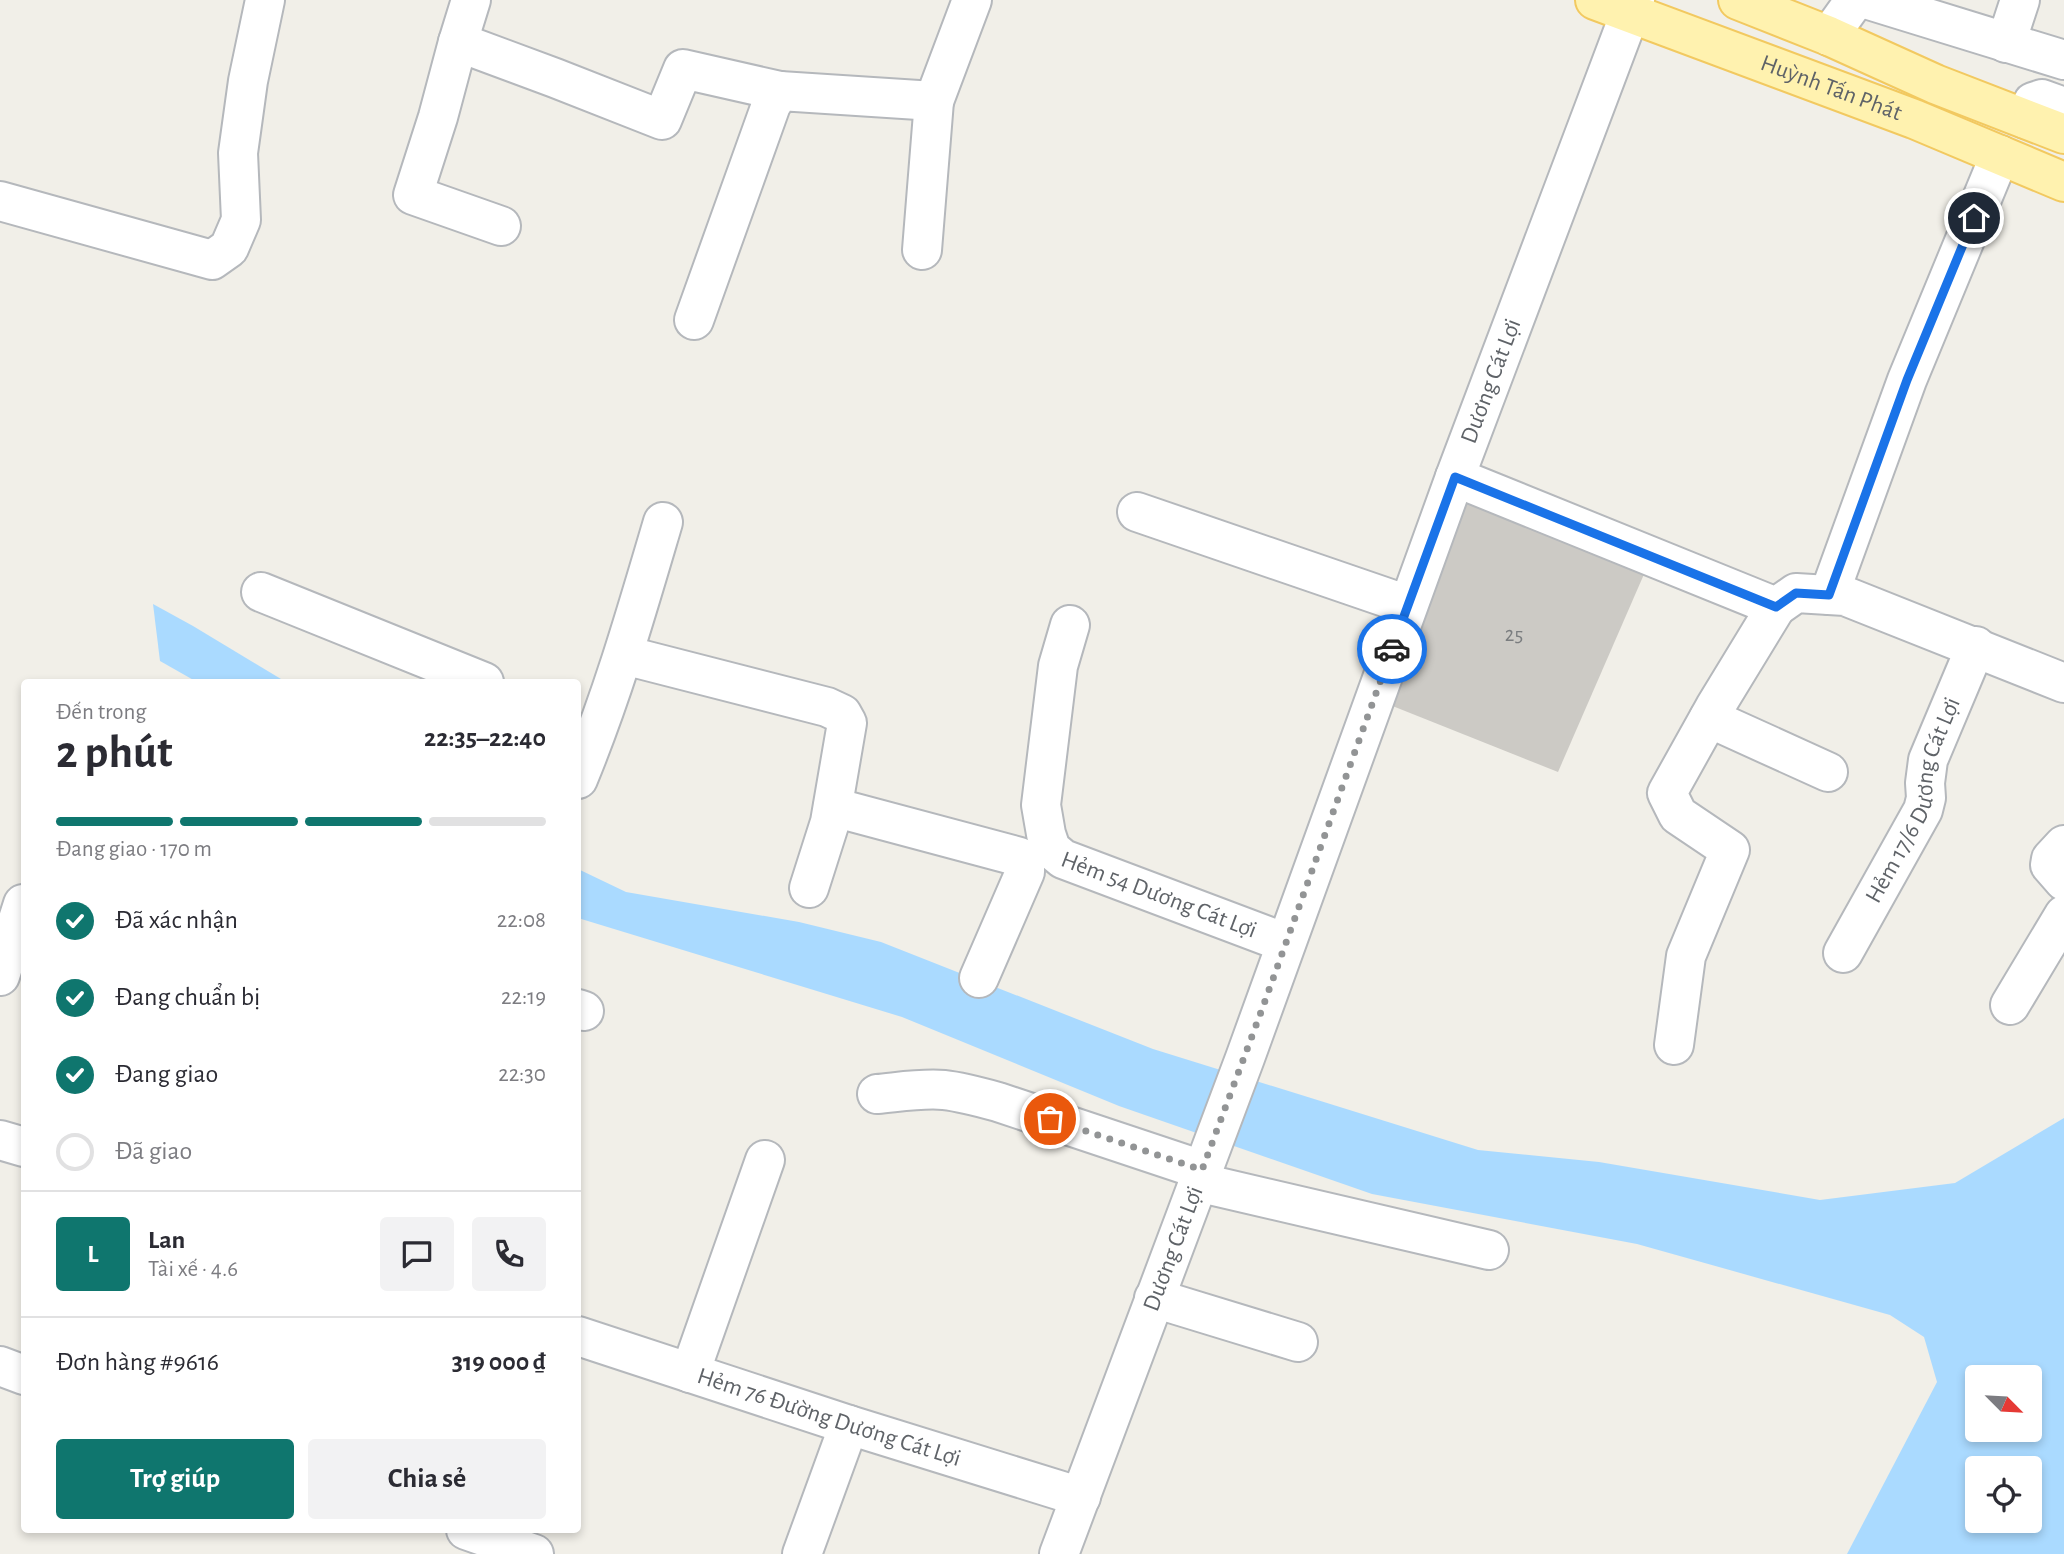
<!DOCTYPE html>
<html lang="vi">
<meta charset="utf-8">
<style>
:root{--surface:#fff;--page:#f2f2f3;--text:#2b2b33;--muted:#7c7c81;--line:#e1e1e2;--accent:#0f766e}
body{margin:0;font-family:"Alegreya Sans",sans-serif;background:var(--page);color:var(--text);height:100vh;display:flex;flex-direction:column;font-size:26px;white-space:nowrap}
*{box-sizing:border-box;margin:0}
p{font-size:23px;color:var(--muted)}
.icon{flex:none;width:38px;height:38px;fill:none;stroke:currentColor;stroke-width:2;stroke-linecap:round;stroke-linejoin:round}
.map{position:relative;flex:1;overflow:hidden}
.details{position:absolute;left:21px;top:679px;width:560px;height:854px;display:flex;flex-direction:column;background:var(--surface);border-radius:7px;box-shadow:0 4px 10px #0003}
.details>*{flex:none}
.needle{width:46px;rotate:114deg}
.buttons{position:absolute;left:1965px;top:1365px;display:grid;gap:14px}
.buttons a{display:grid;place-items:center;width:77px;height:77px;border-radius:7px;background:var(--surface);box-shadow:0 4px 10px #0003;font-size:35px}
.pin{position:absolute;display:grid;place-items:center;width:60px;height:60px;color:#fff;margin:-30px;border:4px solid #fff;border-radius:50%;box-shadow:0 2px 7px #0007}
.courier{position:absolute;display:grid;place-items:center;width:70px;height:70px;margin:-35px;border:5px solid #1a73e8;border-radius:50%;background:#fff;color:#222;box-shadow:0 2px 9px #0007}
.overview em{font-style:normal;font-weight:600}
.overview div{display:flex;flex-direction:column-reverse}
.overview{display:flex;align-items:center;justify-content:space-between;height:119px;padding:0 35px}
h1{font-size:46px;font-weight:600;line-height:52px}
.bar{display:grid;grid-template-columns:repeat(4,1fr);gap:10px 7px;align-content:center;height:84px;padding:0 35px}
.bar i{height:9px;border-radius:5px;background:var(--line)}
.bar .current{background:var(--accent)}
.bar p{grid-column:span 4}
.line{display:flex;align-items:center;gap:18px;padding:0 35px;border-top:2px solid var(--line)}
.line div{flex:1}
.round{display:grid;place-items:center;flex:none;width:74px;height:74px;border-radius:7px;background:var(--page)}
ol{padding:0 35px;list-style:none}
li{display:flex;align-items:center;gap:21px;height:77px}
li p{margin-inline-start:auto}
li .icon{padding:7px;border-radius:50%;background:var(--accent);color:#fff;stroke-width:4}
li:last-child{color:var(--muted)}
li i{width:38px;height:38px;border:4px solid var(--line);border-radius:50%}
.primary-button{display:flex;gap:14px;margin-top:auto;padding:14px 35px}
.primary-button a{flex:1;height:80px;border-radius:7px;background:var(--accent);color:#fff;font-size:28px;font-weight:600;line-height:80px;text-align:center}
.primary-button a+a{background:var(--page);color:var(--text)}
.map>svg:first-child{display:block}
</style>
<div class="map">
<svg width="2064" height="1554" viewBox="0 0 2064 1554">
<rect width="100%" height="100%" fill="#f1efe8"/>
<g fill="#aadaff" fill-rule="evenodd">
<path d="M153,604L193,626L286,682H197L160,661Z"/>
<path d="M578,869L626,892L799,922L881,942L1153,1049L1478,1150L1599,1162L1820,1200L1955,1183L2064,1118V1554H1847L1937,1382L1924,1337L1890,1315L1637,1244L1372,1194L1119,1106L902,1017L578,918ZM1978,1377H2030V1430H1978ZM1978,1468H2030V1521H1978Z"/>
</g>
<path fill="#cccac5" d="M1463,489L1648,565L1558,772L1385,703Z"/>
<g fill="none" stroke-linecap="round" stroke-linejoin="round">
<defs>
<g id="minor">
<path d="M471,0L458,42L555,78L662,120L683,69L780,91"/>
<path d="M1869,0L2064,60"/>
<path d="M1829,36L1855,0"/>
<path d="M458,42L438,117L413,195L501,226"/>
<path d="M2006,43L2020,0"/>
<path d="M2026,119L2033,102L2042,99L2064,107"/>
<path d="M0,201L212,260L229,248L241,220L238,153L248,81L265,0"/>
<path d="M922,250L934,101"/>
<path d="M694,320L771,105L780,91L934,101L972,0"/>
<path d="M1455,477L1776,607L1796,593L1845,596L2064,683"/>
<path d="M1137,512L1408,605"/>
<path d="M261,592L484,682"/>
<path d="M1829,595L1907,380L2000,155"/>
<path id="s1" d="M1070,625L1058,666L1041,805L1046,834L1051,849L1063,859L1286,943"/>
<path d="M624,655L827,707L842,714L847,723L830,822L809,888"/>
<path d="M1709,718L1828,772"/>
<path d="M578,779C613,694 637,610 663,522"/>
<path d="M833,807L1020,857L1025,861V872L979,978"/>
<path d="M2064,845L2051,859L2050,865L2064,881"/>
<path id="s2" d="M1843,953L1923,810L1926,798L1925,783L1928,760L1976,646"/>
<path d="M0,976L23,904"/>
<path d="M2010,1005L2064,915"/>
<path d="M578,1009L584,1011"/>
<path d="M1674,1045L1686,956L1730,850L1678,815L1667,793L1715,707L1776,607"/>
<path d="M877,1094C899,1092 922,1088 944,1090C962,1092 980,1097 998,1102L1202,1170"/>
<path d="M0,1140L24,1147"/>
<path d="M1197,1182L1489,1250"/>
<path d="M1154,1298L1298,1342"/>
<path id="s3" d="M578,1336L849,1425L1081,1497"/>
<path d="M0,1366L24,1375"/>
<path d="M690,1373L765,1160"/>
<path d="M466,1530L534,1554"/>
<path d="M802,1554L849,1425"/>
<path id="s4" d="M1059,1554L1245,1058L1455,477L1635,0"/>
</g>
<g id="major">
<path id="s5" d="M1595,0L1914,119L2064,182"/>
<path d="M1738,0L1829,36L1935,84L2064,134"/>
</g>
</defs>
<use href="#minor" stroke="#b5b8bc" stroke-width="42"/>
<use href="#major" stroke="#f2c960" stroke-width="42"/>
<use href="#minor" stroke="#fff" stroke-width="38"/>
<use href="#major" stroke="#fff2af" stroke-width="38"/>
</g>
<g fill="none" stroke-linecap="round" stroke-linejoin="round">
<path stroke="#929495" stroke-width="7" stroke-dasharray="0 12.6" d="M1050,1119L1202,1170L1261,1012L1392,649"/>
<path stroke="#1a73e8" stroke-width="9" d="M1392,649L1455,477L1776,607L1796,593L1829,595L1907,380L1974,218"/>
</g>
<g text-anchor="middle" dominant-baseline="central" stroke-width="5" stroke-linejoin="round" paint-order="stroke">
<g font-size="21" fill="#7a7d7f">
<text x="1514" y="634">25</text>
</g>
<g font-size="24" fill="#5f6368" stroke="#fff">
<text stroke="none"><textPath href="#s5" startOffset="252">Huỳnh Tấn Phát</textPath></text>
<text stroke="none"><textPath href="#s4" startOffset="1250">Dương Cát Lợi</textPath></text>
<text stroke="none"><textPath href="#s2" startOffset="170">Hẻm 17/6 Dương Cát Lợi</textPath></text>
<text stroke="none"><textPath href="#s1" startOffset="346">Hẻm 54 Dương Cát Lợi</textPath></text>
<text stroke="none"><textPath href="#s4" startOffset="326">Dương Cát Lợi</textPath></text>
<text stroke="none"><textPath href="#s3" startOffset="264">Hẻm 76 Đường Dương Cát Lợi</textPath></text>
</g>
</g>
</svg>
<div class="buttons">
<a><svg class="needle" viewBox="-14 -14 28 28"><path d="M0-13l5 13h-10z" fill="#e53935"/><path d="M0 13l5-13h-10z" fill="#7c7c81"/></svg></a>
<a><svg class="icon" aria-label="locate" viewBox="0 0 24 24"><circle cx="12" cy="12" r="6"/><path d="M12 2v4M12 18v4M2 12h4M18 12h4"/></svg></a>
</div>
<div class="pin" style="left:1050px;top:1119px;background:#ea580c"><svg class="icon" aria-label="bag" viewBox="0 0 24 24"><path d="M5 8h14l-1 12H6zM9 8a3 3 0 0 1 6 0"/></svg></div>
<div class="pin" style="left:1974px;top:218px;background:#1f2937"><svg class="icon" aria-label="home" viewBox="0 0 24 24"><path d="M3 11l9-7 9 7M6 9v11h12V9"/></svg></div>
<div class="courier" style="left:1392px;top:649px"><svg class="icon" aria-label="car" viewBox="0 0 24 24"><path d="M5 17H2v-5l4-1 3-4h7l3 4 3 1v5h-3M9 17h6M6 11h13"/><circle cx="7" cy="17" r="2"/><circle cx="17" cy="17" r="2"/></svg></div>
<section class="details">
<div class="overview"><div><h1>2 phút</h1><p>Đến trong</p></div><em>22:35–22:40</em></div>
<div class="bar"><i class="current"></i><i class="current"></i><i class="current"></i><i></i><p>Đang giao · 170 m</p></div>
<ol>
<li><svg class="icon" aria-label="check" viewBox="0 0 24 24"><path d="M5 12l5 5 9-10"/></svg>Đã xác nhận<p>22:08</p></li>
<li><svg class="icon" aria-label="check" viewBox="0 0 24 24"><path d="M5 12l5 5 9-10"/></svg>Đang chuẩn bị<p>22:19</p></li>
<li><svg class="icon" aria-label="check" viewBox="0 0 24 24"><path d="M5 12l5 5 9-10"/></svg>Đang giao<p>22:30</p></li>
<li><i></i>Đã giao</li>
</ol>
<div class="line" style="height:126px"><b class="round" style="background:var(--accent);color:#fff">L</b><div><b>Lan</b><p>Tài xế · 4.6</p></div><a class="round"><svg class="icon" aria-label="chat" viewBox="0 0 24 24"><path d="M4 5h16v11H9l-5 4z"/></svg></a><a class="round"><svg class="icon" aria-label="phone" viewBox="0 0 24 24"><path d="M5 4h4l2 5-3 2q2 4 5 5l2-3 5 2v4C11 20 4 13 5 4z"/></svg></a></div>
<div class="line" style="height:91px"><div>Đơn hàng #9616</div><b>319 000 ₫</b></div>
<div class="primary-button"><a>Trợ giúp</a><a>Chia sẻ</a></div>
</section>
</div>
